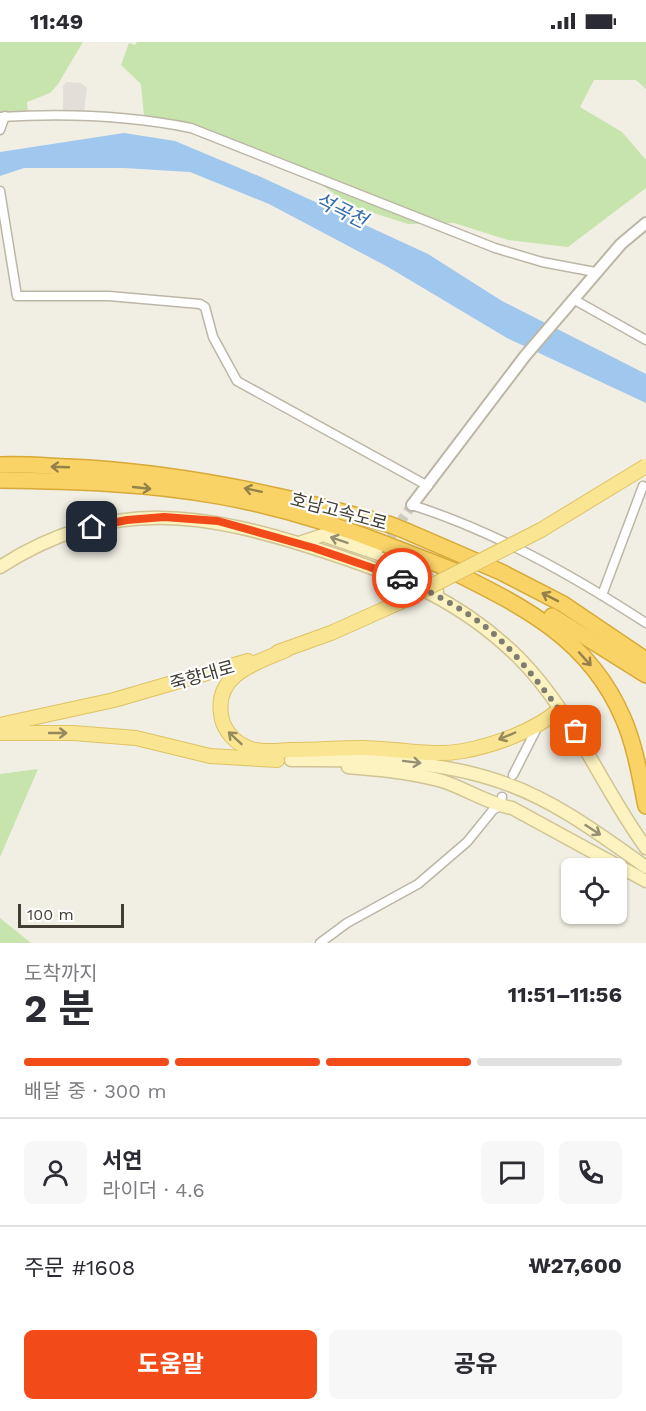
<!DOCTYPE html>
<html lang="ko">
<meta charset="utf-8">
<style>
:root{--surface:#fff;--page:#f7f7f7;--text:#2b2b33;--muted:#7c7c81;--line:#e1e1e2;--accent:#f24a18}
body{margin:0;font-family:"Work Sans","Noto Sans KR",sans-serif;background:var(--page);color:var(--text);height:100vh;display:flex;flex-direction:column;font-size:22px;white-space:nowrap}
*{box-sizing:border-box;margin:0}
p{font-size:20px;color:var(--muted)}
.icon{flex:none;width:33px;height:33px;fill:none;stroke:currentColor;stroke-width:2;stroke-linecap:round;stroke-linejoin:round}
.map{position:relative;height:901px;overflow:hidden}
.drawer{display:flex;flex-direction:column;background:var(--surface);flex:1}
.drawer>*{flex:none}
.buttons{position:absolute;left:561px;top:816px;display:grid;gap:12px}
.buttons a{display:grid;place-items:center;width:66px;height:66px;border-radius:9px;background:var(--surface);box-shadow:0 2px 4px #0004;font-size:30px}
.scale{position:absolute;left:18px;bottom:15px;width:106px;box-sizing:border-box;padding-left:6px;border:3px solid #423e33;border-top:0;font-size:16px;line-height:21px;white-space:nowrap;color:#423e33;-webkit-text-stroke:4px #fff;paint-order:stroke}
.pin{position:absolute;display:grid;place-items:center;width:51px;height:51px;color:#fff;margin:-26px;border-radius:12px;box-shadow:0 3px 9px #0006}
.courier{position:absolute;display:grid;place-items:center;width:60px;height:60px;margin:-30px;border:4px solid #f24a18;border-radius:50%;background:#fff;color:#222;box-shadow:0 2px 8px #0007}
.summary em{font-style:normal;font-weight:700}
.summary div{display:flex;flex-direction:column-reverse}
.summary{display:flex;align-items:center;justify-content:space-between;height:102px;padding:0 24px}
h1{font-size:39px;font-weight:700;line-height:45px}
.bar{display:grid;grid-template-columns:repeat(4,1fr);gap:9px 6px;align-content:center;height:72px;padding:0 24px}
.bar i{height:8px;border-radius:4px;background:var(--line)}
.bar .selected{background:var(--accent)}
.bar p{grid-column:span 4}
.line{display:flex;align-items:center;gap:15px;padding:0 24px;border-top:2px solid var(--line)}
.line div{flex:1}
.round{display:grid;place-items:center;flex:none;width:63px;height:63px;border-radius:9px;background:var(--page)}
.button{display:flex;gap:12px;margin-top:auto;padding:12px 24px}
.button a{flex:1;height:69px;border-radius:9px;background:var(--accent);color:#fff;font-size:24px;font-weight:700;line-height:69px;text-align:center}
.button a+a{background:var(--page);color:var(--text)}
.status{display:flex;justify-content:space-between;align-items:center;height:42px;padding:0 30px;background:var(--surface);direction:ltr}
.status svg{height:16px;fill:currentColor}
.map>svg:first-child{display:block}
</style>
<div class="status"><b>11:49</b><svg viewBox="0 0 49 12"><path d="M0 12V9h3v3zM5 12V6h3v6zM10 12V3h3v9zM15 12V0h3v12zM26 1h20v11H26zM47 4h2v5h-2z"/></svg></div>
<div class="map">
<svg width="646" height="901" viewBox="0 0 646 901">
<rect width="100%" height="100%" fill="#f1eee3"/>
<path fill="#e3dfd8" d="M66,40L81,41L87,46L84,70H63V45Z"/>
<g fill="#c7e4ac">
<path d="M0,0H83L58,42L50,51L27,60L28,71L0,73Z"/>
<path d="M137,0H646V47L636,38H594L580,65L622,90L646,118V146L568,205L508,198L454,181L408,182L349,163L290,119L193,83L144,74L141,42L121,23L129,1L135,3Z"/>
<path d="M38,727L0,815V732Z"/>
<path d="M0,876L31,901H0Z"/>
</g>
<path fill="#a0c7ed" d="M124,91L175,99L261,135L428,212L502,259L646,332V361L507,296L388,225L269,162L190,130L124,126H24L0,134V110Z"/>
<g fill="none" stroke-linecap="round" stroke-linejoin="round">
<path stroke="#cecbc0" stroke-width="10" stroke-dasharray="10 5" stroke-linecap="butt" d="M382,507L412,463"/>
<defs>
<g id="minor">
<path d="M0,75C65,71 127,73 191,86L495,206L542,220L595,230"/>
<path d="M0,88L5,74"/>
<path d="M0,149L17,254H109L200,262L205,265L213,295L237,339L428,444"/>
<path d="M573,257L646,298"/>
<path d="M412,463C496,490 572,533 646,581"/>
<path d="M602,553L643,444"/>
<path d="M513,733L539,682"/>
<path d="M320,901L347,881L418,842L467,800L493,768L500,764L502,755"/>
</g>
<path id="tertiary" d="M412,463L525,314L621,202L646,181"/>
<g id="secondary">
<path d="M299,501L323,493L379,512L423,531L437,549"/>
<path d="M0,525C112,453 207,471 326,510C400,534 461,559 518,615C573,670 601,744 646,806"/>
<path d="M291,718C363,718 435,716 504,741C556,759 602,794 646,825"/>
<path d="M348,725C380,728 411,730 442,739C465,746 488,762 512,766L646,839"/>
</g>
<g id="primary">
<path d="M286,608C256,621 215,632 221,672C222,685 232,698 244,704C256,711 276,709 289,708C314,708 338,706 362,706C396,706 430,715 463,709C495,703 534,689 559,668"/>
<path d="M278,610L331,591L398,561"/>
<path d="M0,683L114,658L248,619"/>
<path d="M0,691H73L136,696L210,714L277,718"/>
</g>
<g id="motorway">
<path d="M0,423C23,422 46,424 68,425C179,430 285,453 391,483"/>
<path d="M0,438C72,439 147,441 219,454C275,464 331,481 385,502"/>
<path d="M406,489L501,530L563,562L646,618"/>
<path d="M398,507L460,531"/>
<path d="M450,528C522,564 589,596 623,676C635,703 640,735 646,764"/>
<path d="M552,574L646,633"/>
</g>
</defs>
<use href="#minor" stroke="#bcb6a6" stroke-width="11"/>
<use href="#tertiary" stroke="#bcb6a6" stroke-width="14"/>
<use href="#secondary" stroke="#d0c494" stroke-width="15"/>
<use href="#primary" stroke="#dfc363" stroke-width="16"/>
<use href="#motorway" stroke="#d7a937" stroke-width="18"/>
<use href="#minor" stroke="#fff" stroke-width="8"/>
<use href="#tertiary" stroke="#fff" stroke-width="10"/>
<use href="#secondary" stroke="#fcf3c1" stroke-width="12"/>
<use href="#primary" stroke="#fae592" stroke-width="14"/>
<use href="#motorway" stroke="#f9d366" stroke-width="15"/>
<defs>
<path id="primary-bridge" d="M398,561L541,488L646,424"/>
<g id="motorway-bridge">
<path d="M391,483L406,489"/>
<path d="M385,502L398,507"/>
</g>
</defs>
<use href="#primary-bridge" stroke="#dfc363" stroke-width="16" stroke-linecap="butt"/>
<use href="#motorway-bridge" stroke="#d7a937" stroke-width="18" stroke-linecap="butt"/>
<use href="#primary-bridge" stroke="#fae592" stroke-width="14"/>
<use href="#motorway-bridge" stroke="#f9d366" stroke-width="15"/>
</g>
<defs><path id="oneway-shaft" d="M-6 0H5M1.5-3L5.5 0L1.5 3" fill="none" stroke-width="1.6" stroke-linecap="round" stroke-linejoin="round" transform="scale(1.5)"/></defs>
<g stroke="#94814a">
<use href="#oneway-shaft" transform="translate(60 425) rotate(-178)"/>
<use href="#oneway-shaft" transform="translate(142 446) rotate(6)"/>
<use href="#oneway-shaft" transform="translate(253 448) rotate(-168)"/>
<use href="#oneway-shaft" transform="translate(550 555) rotate(-153)"/>
<use href="#oneway-shaft" transform="translate(585 617) rotate(48)"/>
</g>
<g stroke="#968f73">
<use href="#oneway-shaft" transform="translate(339 498) rotate(-161)"/>
<use href="#oneway-shaft" transform="translate(412 720) rotate(7)"/>
<use href="#oneway-shaft" transform="translate(593 788) rotate(33)"/>
</g>
<g stroke="#95895e">
<use href="#oneway-shaft" transform="translate(58 691)"/>
<use href="#oneway-shaft" transform="translate(507 694) rotate(157)"/>
<use href="#oneway-shaft" transform="translate(235 696) rotate(-137)"/>
</g>
<g fill="none" stroke-linecap="round" stroke-linejoin="round">
<path stroke="#7f7c71" stroke-width="6" stroke-dasharray="0 10.8" d="M402,536C430,550 457,563 482,582C520,612 546,652 576,689"/>
<path stroke="#f24a18" stroke-width="8" d="M92,485L127,478L164,475L218,479L314,506L402,536"/>
</g>
<g text-anchor="middle" dominant-baseline="central" stroke-width="4.5" stroke-linejoin="round" paint-order="stroke">
<g font-size="18" fill="#423e33" stroke="#fff">
<text transform="translate(339 469) rotate(15)">호남고속도로</text>
<text transform="translate(202 633) rotate(-16)">죽향대로</text>
</g>
<g font-size="20" font-style="italic" fill="#316da9" stroke="#fff">
<text transform="translate(341 168) rotate(26)">석곡천</text>
</g>
</g>
</svg>
<div class="buttons">
<a><svg class="icon" aria-label="locate" viewBox="0 0 24 24"><circle cx="12" cy="12" r="6"/><path d="M12 2v4M12 18v4M2 12h4M18 12h4"/></svg></a>
</div>
<div class="scale">100 m</div>
<div class="pin" style="left:576px;top:689px;background:#ea580c"><svg class="icon" aria-label="bag" viewBox="0 0 24 24"><path d="M5 8h14l-1 12H6zM9 8a3 3 0 0 1 6 0"/></svg></div>
<div class="pin" style="left:92px;top:485px;background:#1f2937"><svg class="icon" aria-label="home" viewBox="0 0 24 24"><path d="M3 11l9-7 9 7M6 9v11h12V9"/></svg></div>
<div class="courier" style="left:402px;top:536px"><svg class="icon" aria-label="car" viewBox="0 0 24 24"><path d="M5 17H2v-5l4-1 3-4h7l3 4 3 1v5h-3M9 17h6M6 11h13"/><circle cx="7" cy="17" r="2"/><circle cx="17" cy="17" r="2"/></svg></div>
</div>
<section class="drawer">
<div class="summary"><div><h1>2 분</h1><p>도착까지</p></div><em>11:51–11:56</em></div>
<div class="bar"><i class="selected"></i><i class="selected"></i><i class="selected"></i><i></i><p>배달 중 · 300 m</p></div>
<div class="line" style="height:108px"><a class="round"><svg class="icon" aria-label="person" viewBox="0 0 24 24"><circle cx="12" cy="8" r="4"/><path d="M4 21q1-7 8-7t8 7"/></svg></a><div><b>서연</b><p>라이더 · 4.6</p></div><a class="round"><svg class="icon" aria-label="chat" viewBox="0 0 24 24"><path d="M4 5h16v11H9l-5 4z"/></svg></a><a class="round"><svg class="icon" aria-label="phone" viewBox="0 0 24 24"><path d="M5 4h4l2 5-3 2q2 4 5 5l2-3 5 2v4C11 20 4 13 5 4z"/></svg></a></div>
<div class="line" style="height:78px"><div>주문 #1608</div><b>₩27,600</b></div>
<div class="button"><a>도움말</a><a>공유</a></div>
</section>
